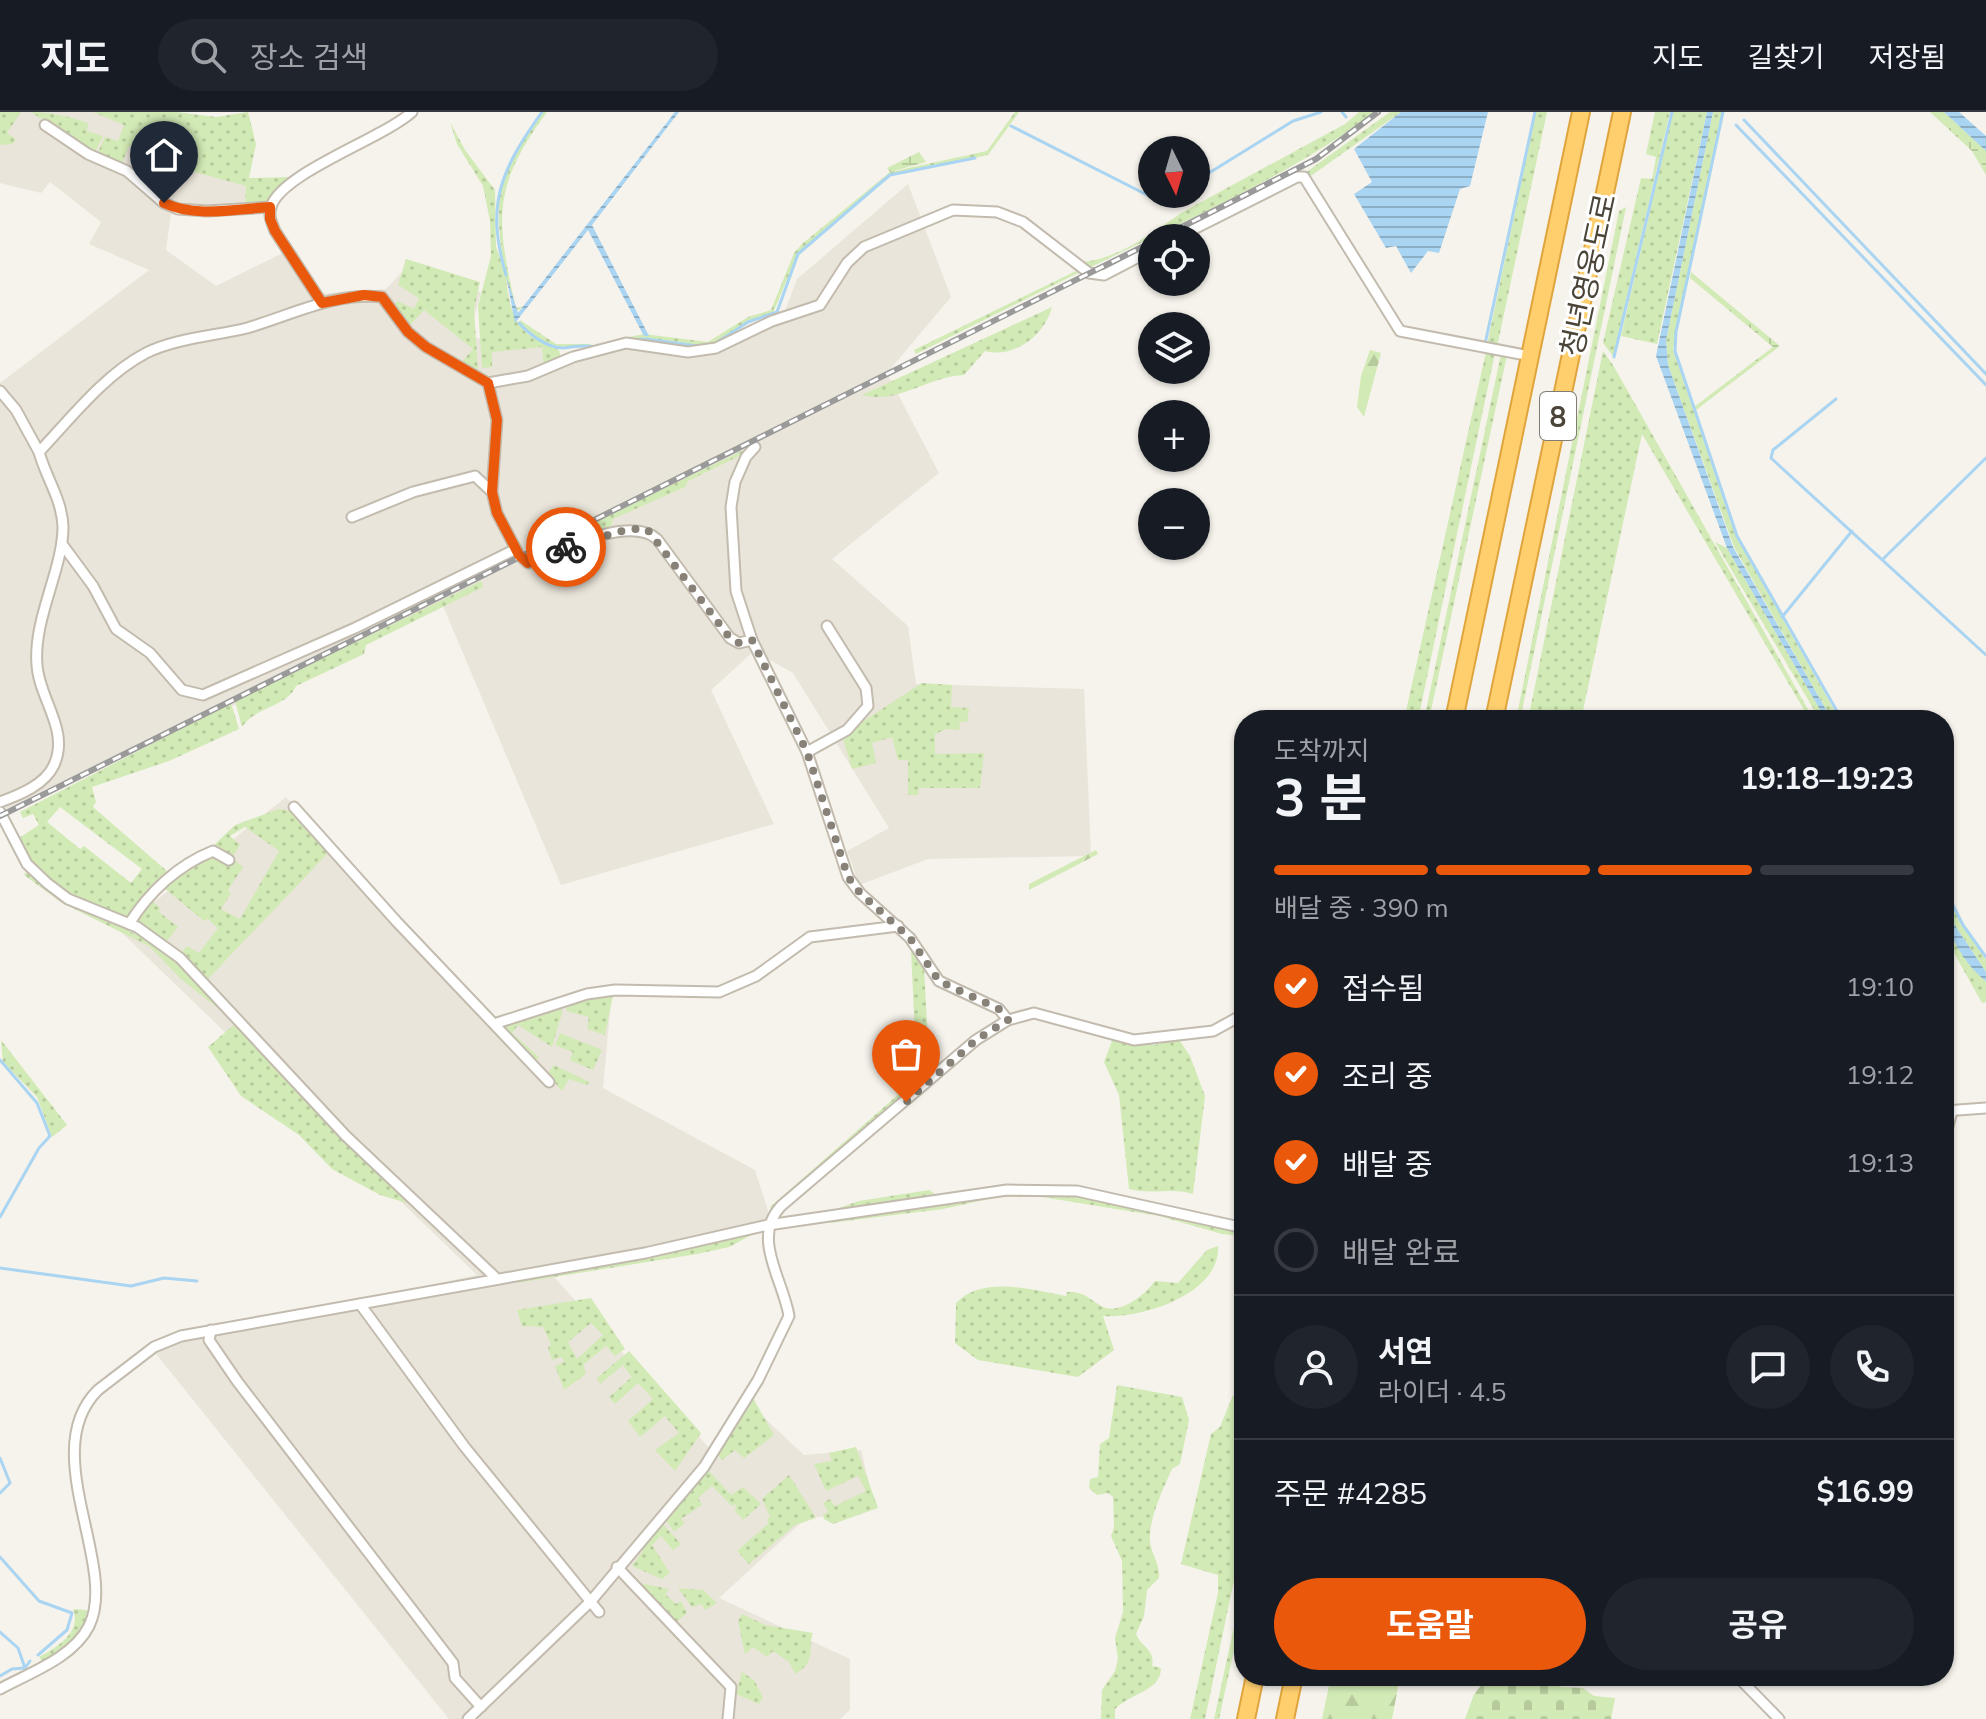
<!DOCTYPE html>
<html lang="ko">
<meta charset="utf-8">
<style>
:root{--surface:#171b24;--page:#20242c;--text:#f1f3f6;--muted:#9ea1a6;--line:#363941;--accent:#ea580c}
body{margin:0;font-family:Mulish,"Noto Sans KR",sans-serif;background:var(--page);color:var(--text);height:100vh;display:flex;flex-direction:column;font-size:30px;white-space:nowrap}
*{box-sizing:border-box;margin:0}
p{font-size:26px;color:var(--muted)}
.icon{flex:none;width:44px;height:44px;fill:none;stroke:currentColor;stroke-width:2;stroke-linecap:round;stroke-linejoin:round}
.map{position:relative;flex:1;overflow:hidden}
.side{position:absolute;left:1234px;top:598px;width:720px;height:976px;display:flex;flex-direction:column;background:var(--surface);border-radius:32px;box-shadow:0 2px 6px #0004}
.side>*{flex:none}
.needle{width:52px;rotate:175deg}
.buttons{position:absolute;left:1138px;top:24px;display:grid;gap:16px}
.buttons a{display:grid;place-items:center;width:72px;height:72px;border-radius:50%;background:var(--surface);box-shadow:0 2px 6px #0004;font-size:40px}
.pin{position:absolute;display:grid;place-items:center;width:68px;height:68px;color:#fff;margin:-82px -34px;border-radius:50% 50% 50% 0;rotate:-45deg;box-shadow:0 0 8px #0007}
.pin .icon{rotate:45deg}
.courier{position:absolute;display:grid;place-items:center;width:80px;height:80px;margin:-40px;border:6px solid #ea580c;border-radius:50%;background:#fff;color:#222;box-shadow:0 2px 10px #0007}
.head em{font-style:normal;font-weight:700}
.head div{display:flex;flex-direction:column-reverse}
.head{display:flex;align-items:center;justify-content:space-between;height:136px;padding:0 40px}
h1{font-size:52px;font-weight:700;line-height:60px}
.bar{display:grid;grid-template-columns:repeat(4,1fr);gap:12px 8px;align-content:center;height:96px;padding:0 40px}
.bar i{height:10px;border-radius:6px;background:var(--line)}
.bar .active{background:var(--accent)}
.bar p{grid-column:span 4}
.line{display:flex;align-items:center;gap:20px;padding:0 40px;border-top:2px solid var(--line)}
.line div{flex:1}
.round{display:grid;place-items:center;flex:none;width:84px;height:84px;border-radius:42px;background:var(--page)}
ol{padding:0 40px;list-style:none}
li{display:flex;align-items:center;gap:24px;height:88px}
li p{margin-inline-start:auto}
li .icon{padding:8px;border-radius:50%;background:var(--accent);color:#fff;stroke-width:4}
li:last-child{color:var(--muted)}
li i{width:44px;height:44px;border:4px solid var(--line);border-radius:50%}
.action{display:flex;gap:16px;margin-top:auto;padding:16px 40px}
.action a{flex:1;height:92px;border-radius:48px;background:var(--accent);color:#fff;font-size:32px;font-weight:700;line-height:92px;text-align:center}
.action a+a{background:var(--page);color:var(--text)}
header{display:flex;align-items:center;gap:48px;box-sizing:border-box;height:112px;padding:0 40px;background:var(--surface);border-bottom:2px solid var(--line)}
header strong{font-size:38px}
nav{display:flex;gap:44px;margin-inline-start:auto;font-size:28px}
.search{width:560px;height:72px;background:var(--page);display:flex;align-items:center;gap:20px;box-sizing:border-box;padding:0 28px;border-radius:44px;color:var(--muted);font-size:30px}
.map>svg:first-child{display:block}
</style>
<header>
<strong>지도</strong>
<div class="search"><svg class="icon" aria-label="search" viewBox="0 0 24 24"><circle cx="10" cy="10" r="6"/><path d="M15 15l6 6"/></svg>장소 검색</div>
<nav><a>지도</a><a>길찾기</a><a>저장됨</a></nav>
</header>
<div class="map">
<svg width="1986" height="1607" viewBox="0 0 1986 1607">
<defs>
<pattern id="grass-dots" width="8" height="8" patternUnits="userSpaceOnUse" patternTransform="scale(2)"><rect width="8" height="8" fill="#d2eab5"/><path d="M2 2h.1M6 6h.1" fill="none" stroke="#b6ca9c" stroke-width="1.8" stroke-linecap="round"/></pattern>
<pattern id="forest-firs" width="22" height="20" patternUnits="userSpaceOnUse" patternTransform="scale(2)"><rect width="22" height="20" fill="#d2eab5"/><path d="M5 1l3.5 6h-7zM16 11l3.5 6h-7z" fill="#b6ca9c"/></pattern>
<pattern id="wetland-marsh" width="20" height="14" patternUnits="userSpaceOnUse" patternTransform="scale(2)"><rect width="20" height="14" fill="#d2eab5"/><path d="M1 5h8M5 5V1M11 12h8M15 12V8" fill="none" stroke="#b6ca9c"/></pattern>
<pattern id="cemetery-stones" width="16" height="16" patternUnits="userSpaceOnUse" patternTransform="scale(2)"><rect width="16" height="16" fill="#d2eab5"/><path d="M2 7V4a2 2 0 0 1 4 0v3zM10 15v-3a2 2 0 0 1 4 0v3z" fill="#b6ca9c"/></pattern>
<pattern id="water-rules" width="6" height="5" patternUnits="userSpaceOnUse" patternTransform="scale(2)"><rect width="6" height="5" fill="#a9d4f2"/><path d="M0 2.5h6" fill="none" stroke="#8caec5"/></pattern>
</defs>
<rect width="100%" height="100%" fill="#f6f3ec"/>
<g fill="#eae5da">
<path d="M0,0H120L253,75L252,100L171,102L166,138L216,174L291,137L315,182L386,177L402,160L481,180L469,224L504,233L547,228L553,250L636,234L669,244L730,235L782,207L797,167L908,72L951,185L887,261L939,361L832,447L908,514L916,572L1084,577L1091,744L928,747L859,773L847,739L889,716L793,561L754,539L711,578L774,712L561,773L443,494L0,704V271L149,158L89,132L101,110L50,70L41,81L0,71Z"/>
<path d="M286,685L506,916L612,878L603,976L755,1058L772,1111L554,1165L710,1337L758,1300L804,1343L861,1338L875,1397L805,1407L719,1486L850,1547V1598L840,1607H449L149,1233L477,1163L119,818Z"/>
</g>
<g fill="url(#grass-dots)" fill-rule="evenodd">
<path d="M0,0H21L7,21L16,27L12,32L0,33Z"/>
<path d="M31,0C52,0 68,4 88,11L87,19L103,24L94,42Z"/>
<path d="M177,0L216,5L248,0L256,32L249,66L290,65L268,92L245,94L246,74L158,50L159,44L129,34L121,54L97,42L105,25L118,29L124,13L93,0Z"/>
<path d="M543,0H547C491,76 496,108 516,196L524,194L516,200L506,167C511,209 519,223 559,238L561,247L544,254L542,235L492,240V255L482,256L478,194L491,144L490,109L483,74L457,32L450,10L465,38L495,78L496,134L504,158C493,76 496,68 543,0Z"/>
<path d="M1015,0H1019L988,43L887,64L798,141L773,201C766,205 758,206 750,209C735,214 724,230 707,233C685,237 662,226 640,226C590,226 563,254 519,211L520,208L556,232H595L644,222L708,230L748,205L771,198L794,141L802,132L890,60L987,39Z"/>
<path d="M1359,0H1375C1288,65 1188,107 1091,155L1082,150C1116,148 1154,120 1181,101L1345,12Z"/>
<path d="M1390,0H1401L1308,66L1305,61Z"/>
<path d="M1536,0H1547L1497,235L1487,233Z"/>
<path d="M1655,0H1670L1613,244L1603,231L1641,66L1652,67L1656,45L1646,42Z"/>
<path d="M1673,0H1707L1657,232L1621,224Z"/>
<path d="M1713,0H1722L1673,237L1736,424L1840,608H1832L1734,435L1668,253L1666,228Z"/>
<path d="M1626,95L1520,608H1516L1619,99Z"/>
<path d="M406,147L480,170L474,198L478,258L461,251L473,237L424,198L410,213L395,192L398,189L414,197L419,186L398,173Z"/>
<path d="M1078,158L1080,160L916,242L914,238Z"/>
<path d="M1052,195C1045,223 1014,247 985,239L964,263C930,264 896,293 862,283Z"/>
<path d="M1603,239L1613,253L1814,608H1810L1642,322L1581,608H1528Z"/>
<path d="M1486,240L1495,241L1418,608H1404Z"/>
<path d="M1501,242L1507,243L1429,608H1424Z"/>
<path d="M750,335L745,341L688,369L685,375L613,407L610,418L529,446L526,443Z"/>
<path d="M1715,430L1727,436L1826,608H1820Z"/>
<path d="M481,469L483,475L366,533L364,542L296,574C287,595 255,595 242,615L235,589Z"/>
<path d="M922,571L952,573L951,595L969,596L967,610H960L959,618L946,617L935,622V642L984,641L980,676H919L918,683H908V648H898L892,625L872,631L876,651L852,657L842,623Z"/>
<path d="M231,591L239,617L169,649L92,675L96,690L93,695L168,760L144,783L127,807C78,784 46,781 19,726L39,713L33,702L23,706L20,700ZM60,695L142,757L131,771L84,734L80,737L47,710Z"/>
<path d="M279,697L290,699L329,740L205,870L180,842L187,834L199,841L218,816L208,807L204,809L163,775L205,745H231L213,734L235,713ZM245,715L279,739L240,807L221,797L231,781L228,778L243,755L232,746L240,733L230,724Z"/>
<path d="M26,760C70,797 125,812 173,844L417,1094L380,1083L332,1057L299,1023L241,984L208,935L236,911L180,866L149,834L62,791L24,763Z"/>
<path d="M1944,779L1986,848V860L1944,797Z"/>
<path d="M150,787L160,796L159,800L178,815L165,831L133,810Z"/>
<path d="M1944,809L1973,857L1986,869V890L1982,891L1944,823Z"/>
<path d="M911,838L924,855L930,966L772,1099L770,1095L917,966Z"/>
<path d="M590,883H613L605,923L587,917L589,905L566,899L567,892Z"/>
<path d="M561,893L562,901L552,935L518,913L512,921L539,945L534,951L499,912Z"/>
<path d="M560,921L602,938L593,958L570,948L573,940L555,933Z"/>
<path d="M1113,926L1155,933L1178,926L1190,944L1205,984L1193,1082C1172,1075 1154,1083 1129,1077L1119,983L1104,950Z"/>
<path d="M1,928L67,1013L52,1025L37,985L3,950Z"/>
<path d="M554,953L589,970L587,973L569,967L562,979L547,962Z"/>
<path d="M929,1078L938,1084L819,1103L859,1089Z"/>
<path d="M1006,1080L1076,1082L1244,1119V1124L1222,1122L1159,1104L1042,1085H998L943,1097L830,1111V1106Z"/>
<path d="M761,1118L729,1135L697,1142L517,1171L515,1165Z"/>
<path d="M1218,1134C1221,1182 1141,1207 1103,1204L1114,1238L1078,1265L978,1248L955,1231L956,1191C983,1163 1032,1178 1066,1184L1067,1180C1084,1179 1088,1186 1101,1194C1119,1204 1145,1183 1155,1169L1178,1171L1207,1138Z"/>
<path d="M591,1186L625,1237L615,1244L606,1234L583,1253L586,1262L564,1278L555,1254L564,1250L562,1245L552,1248L548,1236L551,1232L543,1215L522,1214L517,1198ZM591,1211L603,1223L577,1247L568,1230Z"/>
<path d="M629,1239L701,1321L675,1359L655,1338L679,1321L665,1304L640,1325L628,1309L653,1287L638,1271L615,1292L609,1285L632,1265L623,1253L600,1272L597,1266Z"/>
<path d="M1117,1273L1182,1285L1189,1308L1180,1352L1172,1357C1163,1377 1148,1408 1150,1430C1152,1443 1160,1452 1159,1466L1147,1478L1144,1504L1136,1522C1141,1535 1156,1538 1152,1554L1161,1556C1161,1579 1131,1581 1115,1597V1607H1101L1102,1578L1115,1559L1118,1547L1115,1526L1123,1500L1122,1449L1111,1424L1114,1415L1113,1385L1108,1381L1097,1383L1089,1376L1090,1367L1098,1365L1100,1332L1109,1326Z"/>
<path d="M1233,1283L1244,1285V1420L1205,1607H1190L1218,1481V1463L1181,1452L1211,1322L1220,1315Z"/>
<path d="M753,1286L774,1323L744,1346L735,1338L722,1348L716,1341Z"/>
<path d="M856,1335L878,1396L833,1412L824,1407L823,1403L828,1400L823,1391L830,1387L835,1394L866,1379L858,1364L826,1379L814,1352L832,1349L829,1341Z"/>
<path d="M707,1357L731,1383L743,1375L761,1392L743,1408L735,1399L736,1392L732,1394L712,1374L698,1386L702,1393L681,1407L685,1411L674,1420L664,1405Z"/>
<path d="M789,1363L816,1406L795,1413L749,1452L737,1439L769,1411L767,1407L770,1404L762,1387Z"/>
<path d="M660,1409L681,1432L673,1438L661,1424L652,1433L670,1461L662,1467L632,1454L643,1439L639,1434Z"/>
<path d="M1244,1469V1492L1219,1607H1214Z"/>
<path d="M639,1471L669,1477L665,1482L676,1492L681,1489L687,1501L674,1512Z"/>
<path d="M678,1476L703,1478L717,1491L706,1498L701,1492L692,1495Z"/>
<path d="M73,1497L86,1498L89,1502L78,1523L43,1550L39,1545C57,1535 82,1521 73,1497Z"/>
<path d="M742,1502L765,1513L813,1521C807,1536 818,1549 795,1562L789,1550L773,1539L767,1545L753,1535L745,1542L738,1509Z"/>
<path d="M742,1560L754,1568L763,1585L759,1592L736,1582Z"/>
</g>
<g fill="url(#forest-firs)">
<path d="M1370,238L1381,241L1364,305L1357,295L1361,264Z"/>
<path d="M1096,738L1098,742L1029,778V772Z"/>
<path d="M1331,1564H1400L1392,1607H1322Z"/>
</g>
<g fill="url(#wetland-marsh)">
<path d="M1930,0H1944L1986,39V63L1972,39Z"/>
<path d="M919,40L926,50L890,60L887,56Z"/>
<path d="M1691,160L1780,234L1696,298L1694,295L1773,235L1690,166Z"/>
</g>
<path fill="url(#cemetery-stones)" d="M1489,1564H1538L1561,1575L1583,1576L1594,1584L1615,1586L1611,1607H1465L1474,1582Z"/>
<g fill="url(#water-rules)">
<path d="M675,0H679L592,113L649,224H644L588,118L515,211L506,163L518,201Z"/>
<path d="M1401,0H1488L1470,74L1460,77L1439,141L1428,139L1411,161L1396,134L1386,136L1354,82L1372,70L1354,37Z"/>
<path d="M1707,0H1713L1666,228L1668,253L1733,435L1832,608H1826L1727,436L1656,244Z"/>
<path d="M1944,0H1959L1986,24V39Z"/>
<path d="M1944,797L1986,860V869C1968,857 1944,818 1944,797Z"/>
</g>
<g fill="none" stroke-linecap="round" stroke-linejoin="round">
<g stroke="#a9d4f2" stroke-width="3">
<path d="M1342,0L1346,5"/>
<path d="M1723,0L1676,220L1675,239L1737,424L1842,608"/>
<path d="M1744,8L1986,262"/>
<path d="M1736,13L1986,273"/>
<path d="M1011,14L1161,90L1175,82"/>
<path d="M1196,69L1293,9L1321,0"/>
<path d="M506,163C485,91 501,58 542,0"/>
<path d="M519,211C529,222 547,236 563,236C575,235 583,232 594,235"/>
<path d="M629,228L646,227L697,234"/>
<path d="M716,231L748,210L777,200L798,142L877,74L890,63L975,46"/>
<path d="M1485,232L1535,0"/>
<path d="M1614,245L1672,0"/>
<path d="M1836,287L1773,338L1771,346L1986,543"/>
<path d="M1883,447L1986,346"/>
<path d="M1782,505L1852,419"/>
<path d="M1944,775L1963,813L1986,845"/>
<path d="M0,948L37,991L50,1024L39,1036L0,1105"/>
<path d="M0,1156L131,1174L164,1166L197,1169"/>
<path d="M0,1346L10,1371L0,1381"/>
<path d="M0,1445L39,1489L72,1501L67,1518L38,1543"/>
<path d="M0,1520L18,1536L25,1556"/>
<path d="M25,1556L30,1549"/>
<path d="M0,1564L12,1557L25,1556"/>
</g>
<defs>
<g id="street">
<path d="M45,13L88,42L127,59L164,91L178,97L207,99L270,95"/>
<path d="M1176,126L1297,65H1304L1400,219L1530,244"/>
<path d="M322,191L275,119C272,111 268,104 271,95C281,61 382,27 412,0"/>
<path d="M488,271L497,308L492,380L497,401L519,443L528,451C559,438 630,403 657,427L730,526L739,531L752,528L807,640L848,765L860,781L910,826L939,869L999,897L1008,908"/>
<path d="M0,279L16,298L39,340"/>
<path d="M352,405L413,380L475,364L492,380"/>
<path d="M62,432L93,474L116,517L150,541L182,578L203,583L355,516L516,437"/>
<path d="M752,528L736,479L731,395L735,370L746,345L755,335"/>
<path d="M807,640L847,618L868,594L866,576L827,514"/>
<path d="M0,690C19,683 45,673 54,653C70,618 39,587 37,553C33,507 63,457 63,415C62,387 46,366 39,340C71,306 104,263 146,241C176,226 215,224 247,216C292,203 334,180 382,185L408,220L426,235L488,271L528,264L573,245L626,231L688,240L716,236L772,209L820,193L847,151L864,135L953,98L997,100L1023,110L1089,161L1104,163L1152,138"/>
<path d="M294,695L397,810L549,970"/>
<path d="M0,700L27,752L47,771L68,787L137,815L180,846L346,1024L495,1165"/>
<path d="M129,812C149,780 178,753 213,739L229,748"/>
<path d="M497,911L587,882L615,878L719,880L756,864L810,825L898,814"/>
<path d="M1944,999L1986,996"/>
<path d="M1944,1029L1952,999"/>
<path d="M360,1192L464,1334L599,1500"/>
<path d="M211,1218L209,1228L237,1269L453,1551L455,1566L481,1595"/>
<path d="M617,1455L731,1575L728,1607"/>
<path d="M1737,1564L1779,1607"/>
<path d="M0,1577C29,1561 73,1546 89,1514C119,1454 36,1339 98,1278L154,1235L181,1224L645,1141L768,1113L1007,1078L1077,1079L1244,1116"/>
<path d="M468,1607L591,1489L704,1355L758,1268L789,1204C783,1167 751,1126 781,1094L976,928L1008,908L1034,901L1134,928L1213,919L1244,902"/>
</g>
<g id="highway">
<path d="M1454,608L1581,0"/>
<path d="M1494,608L1622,0"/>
<path d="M1246,1607L1255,1564"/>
<path d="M1285,1607L1294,1564"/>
</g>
</defs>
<use href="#street" stroke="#c2bbae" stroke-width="13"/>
<use href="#highway" stroke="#e0a43c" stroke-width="20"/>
<use href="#street" stroke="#fff" stroke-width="9"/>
<use href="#highway" stroke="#ffcf6e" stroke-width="16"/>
<defs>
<g id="rail">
<path d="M1160,126L1316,47L1378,0"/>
<path d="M0,704L1152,130"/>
</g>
</defs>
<use href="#rail" stroke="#9a9a9a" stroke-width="6"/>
<use href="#rail" stroke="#fff" stroke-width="3" stroke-dasharray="9" stroke-linecap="butt"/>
</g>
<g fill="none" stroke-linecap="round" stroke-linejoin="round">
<path stroke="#878178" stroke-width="8" stroke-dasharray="0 14.4" d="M566,435L629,417H647L730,526L739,531L752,528L807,640L848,765L860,781L910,826L939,869L999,897L1008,908L976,928L906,990"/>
<path stroke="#ea580c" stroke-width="10" d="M164,91C196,106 236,97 270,95V107L275,119L322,191L364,183L382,185L408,220L426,235L488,271L497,308L492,380L497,401L519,443L528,451L566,435"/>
</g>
<g text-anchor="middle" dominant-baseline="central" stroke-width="6" stroke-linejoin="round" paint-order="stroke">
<rect fill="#fff" stroke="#817c74" stroke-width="2" x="1540" y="280" width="36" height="48" rx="6"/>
<g font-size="28" font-weight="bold" fill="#4b4439">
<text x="1558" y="304">8</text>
</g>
<g font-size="30" fill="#4b4439" stroke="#fff">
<text transform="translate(1588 163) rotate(-78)">청년영웅도로</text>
</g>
</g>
</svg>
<div class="buttons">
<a><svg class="needle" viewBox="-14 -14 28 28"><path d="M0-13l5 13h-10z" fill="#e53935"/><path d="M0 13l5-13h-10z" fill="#9ea1a6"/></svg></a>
<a><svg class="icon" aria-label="locate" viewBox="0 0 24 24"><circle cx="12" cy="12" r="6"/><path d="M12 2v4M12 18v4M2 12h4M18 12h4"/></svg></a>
<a><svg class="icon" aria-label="layers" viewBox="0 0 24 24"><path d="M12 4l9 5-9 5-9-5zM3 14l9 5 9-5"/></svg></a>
<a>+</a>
<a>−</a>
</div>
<div class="pin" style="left:906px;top:990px;background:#ea580c"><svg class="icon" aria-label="bag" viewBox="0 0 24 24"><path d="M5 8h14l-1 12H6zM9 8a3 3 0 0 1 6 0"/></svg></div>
<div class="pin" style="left:164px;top:91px;background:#1f2937"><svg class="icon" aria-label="home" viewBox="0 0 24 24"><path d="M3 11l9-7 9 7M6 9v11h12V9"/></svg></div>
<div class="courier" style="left:566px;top:435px"><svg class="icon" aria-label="bike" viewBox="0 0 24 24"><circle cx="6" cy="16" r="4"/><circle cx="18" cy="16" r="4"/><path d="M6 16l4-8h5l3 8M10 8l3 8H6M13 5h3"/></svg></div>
<section class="side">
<div class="head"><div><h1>3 분</h1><p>도착까지</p></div><em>19:18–19:23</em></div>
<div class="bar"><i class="active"></i><i class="active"></i><i class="active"></i><i></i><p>배달 중 · 390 m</p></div>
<ol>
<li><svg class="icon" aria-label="check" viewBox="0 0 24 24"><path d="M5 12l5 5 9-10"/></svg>접수됨<p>19:10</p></li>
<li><svg class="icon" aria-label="check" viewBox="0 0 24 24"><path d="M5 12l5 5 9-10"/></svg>조리 중<p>19:12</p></li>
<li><svg class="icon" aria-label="check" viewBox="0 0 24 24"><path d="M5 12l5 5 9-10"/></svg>배달 중<p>19:13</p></li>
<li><i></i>배달 완료</li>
</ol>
<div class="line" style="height:144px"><a class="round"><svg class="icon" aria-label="person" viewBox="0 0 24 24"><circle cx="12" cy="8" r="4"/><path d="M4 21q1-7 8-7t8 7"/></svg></a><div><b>서연</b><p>라이더 · 4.5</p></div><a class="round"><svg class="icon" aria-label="chat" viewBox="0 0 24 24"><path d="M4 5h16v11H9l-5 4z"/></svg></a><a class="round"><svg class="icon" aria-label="phone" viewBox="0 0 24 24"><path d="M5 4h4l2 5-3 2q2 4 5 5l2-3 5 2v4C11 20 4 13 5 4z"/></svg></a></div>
<div class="line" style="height:104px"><div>주문 #4285</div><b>$16.99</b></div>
<div class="action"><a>도움말</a><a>공유</a></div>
</section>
</div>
